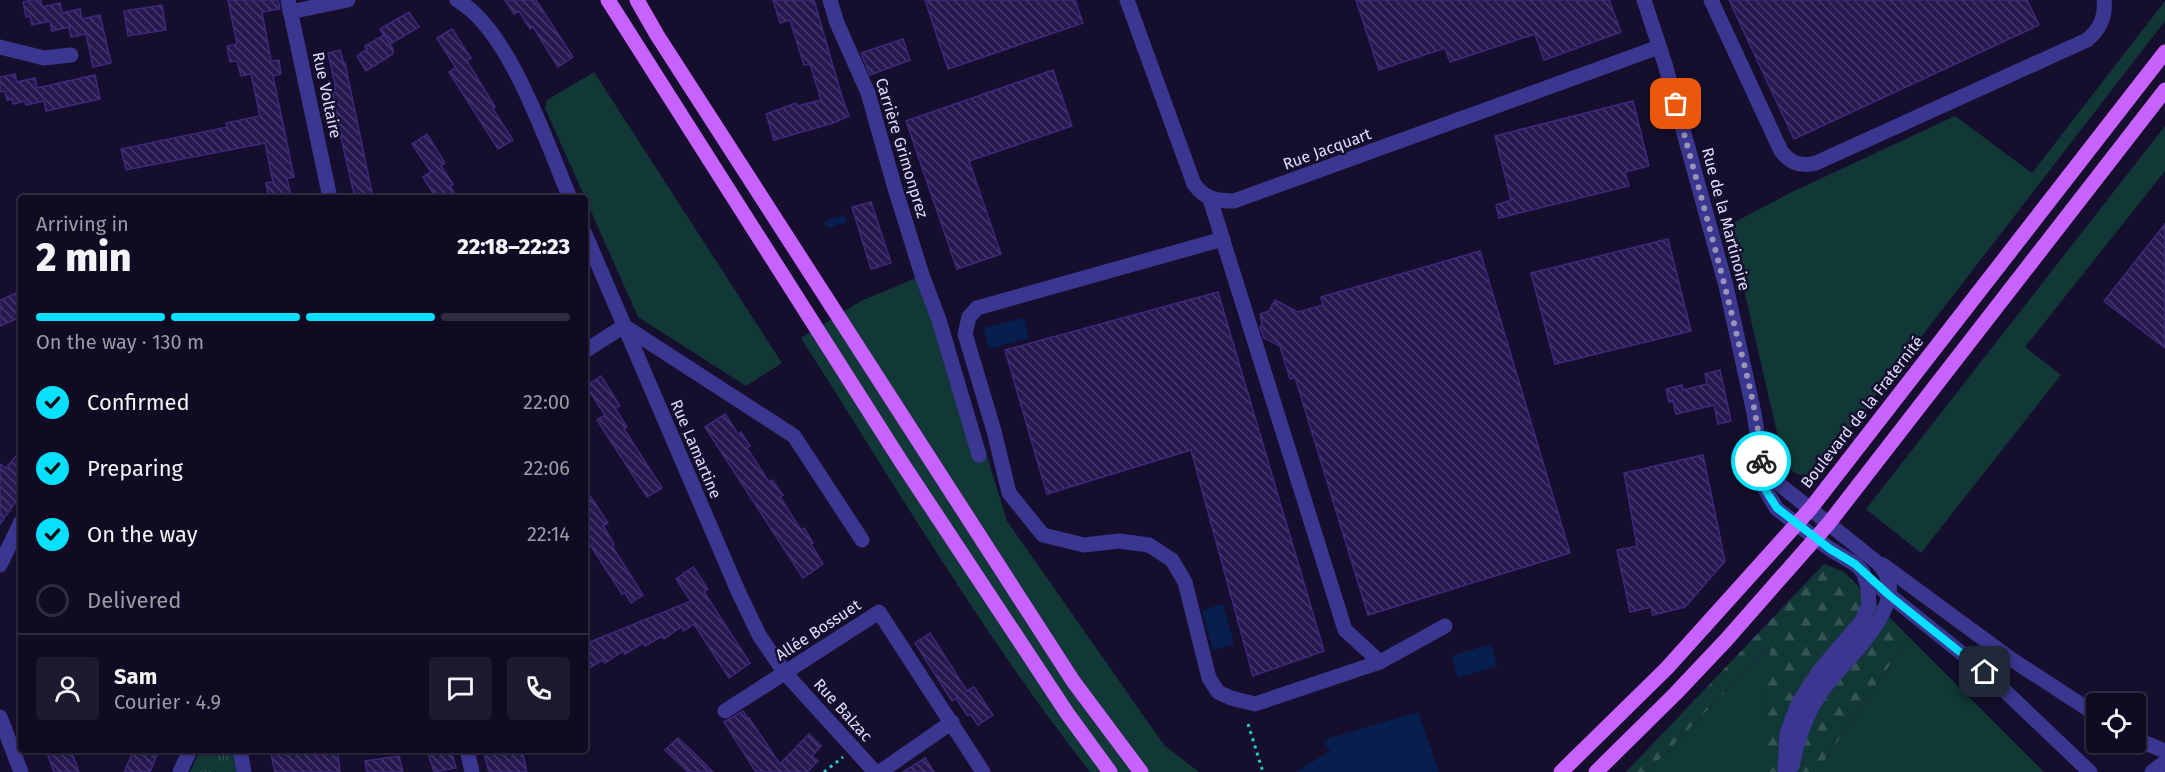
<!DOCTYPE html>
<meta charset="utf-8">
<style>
:root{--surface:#100b22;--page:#1e192f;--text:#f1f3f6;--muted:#9c9ba5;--line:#302b40;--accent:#07e1ff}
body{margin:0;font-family:"Fira Sans",sans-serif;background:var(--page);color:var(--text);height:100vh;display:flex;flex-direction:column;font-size:22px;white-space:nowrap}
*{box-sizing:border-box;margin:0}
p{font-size:20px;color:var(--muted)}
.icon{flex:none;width:33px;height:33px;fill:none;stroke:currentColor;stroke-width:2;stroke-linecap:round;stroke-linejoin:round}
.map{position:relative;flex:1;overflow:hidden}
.sheet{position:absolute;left:18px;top:195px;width:570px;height:558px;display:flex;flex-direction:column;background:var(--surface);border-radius:6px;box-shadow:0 2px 4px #0004,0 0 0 2px var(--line)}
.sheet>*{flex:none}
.controls{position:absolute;left:2086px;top:693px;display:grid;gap:12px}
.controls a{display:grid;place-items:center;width:60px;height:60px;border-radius:6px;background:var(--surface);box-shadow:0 2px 4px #0004,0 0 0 2px var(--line);font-size:30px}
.pin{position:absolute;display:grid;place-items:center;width:51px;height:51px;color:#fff;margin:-26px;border-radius:12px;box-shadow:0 3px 9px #0006}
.courier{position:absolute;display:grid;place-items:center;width:60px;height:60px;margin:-30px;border:4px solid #07e1ff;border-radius:50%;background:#fff;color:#222;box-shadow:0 2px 8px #0007}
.overview em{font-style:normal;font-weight:800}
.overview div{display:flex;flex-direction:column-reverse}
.overview{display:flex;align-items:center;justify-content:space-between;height:102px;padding:0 18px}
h1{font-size:39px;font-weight:800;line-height:45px}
.bar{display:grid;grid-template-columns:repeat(4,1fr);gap:9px 6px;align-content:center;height:72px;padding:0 18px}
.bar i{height:8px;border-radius:4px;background:var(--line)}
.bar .current{background:var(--accent)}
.bar p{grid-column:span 4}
.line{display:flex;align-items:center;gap:15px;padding:0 18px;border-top:2px solid var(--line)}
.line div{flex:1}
.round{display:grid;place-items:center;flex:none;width:63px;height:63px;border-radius:6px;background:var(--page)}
ol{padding:0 18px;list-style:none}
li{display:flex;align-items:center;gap:18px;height:66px}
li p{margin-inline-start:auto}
li .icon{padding:6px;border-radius:50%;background:var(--accent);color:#111;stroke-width:4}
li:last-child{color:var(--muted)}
li i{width:33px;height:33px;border:3px solid var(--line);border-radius:50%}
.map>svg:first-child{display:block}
</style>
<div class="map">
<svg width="2165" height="772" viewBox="0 0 2165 772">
<defs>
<pattern id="forest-firs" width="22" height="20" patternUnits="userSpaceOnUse" patternTransform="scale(1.5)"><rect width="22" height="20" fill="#113837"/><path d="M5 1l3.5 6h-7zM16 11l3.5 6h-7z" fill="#335455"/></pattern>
<pattern id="park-tufts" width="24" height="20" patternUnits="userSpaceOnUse" patternTransform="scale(1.5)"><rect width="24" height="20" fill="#113837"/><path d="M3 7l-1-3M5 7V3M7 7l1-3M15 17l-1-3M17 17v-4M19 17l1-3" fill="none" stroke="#335455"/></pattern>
<pattern id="building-back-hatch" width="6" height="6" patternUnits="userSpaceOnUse" patternTransform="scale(1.5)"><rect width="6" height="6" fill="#251950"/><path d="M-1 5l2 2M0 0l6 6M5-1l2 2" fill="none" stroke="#443a6a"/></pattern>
</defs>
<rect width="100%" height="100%" fill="#150f2d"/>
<g fill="#113837">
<path d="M2165,1V21L1816,473C1799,477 1795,475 1784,463L1729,225L1792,192L1955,116L2032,173Z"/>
<path d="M594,72L782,363L746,386L638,317L545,108L547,100Z"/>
<path d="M2165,126V171L2025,347L2061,375L1921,553L1866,509Z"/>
<path d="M928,273L946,324L1007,521L1164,745L1199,772H1090C983,635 894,484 801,338L861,301Z"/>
<path d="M1909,637L2044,772H1824V761Z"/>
<path d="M1772,644L1764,717V772H1647Z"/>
</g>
<path fill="url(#forest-firs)" d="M1824,564L1844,572L1909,637L1824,761V772H1764V717L1771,645L1647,772H1626Z"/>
<path fill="url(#park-tufts)" d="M200,750H232L236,772H190Z"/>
<g fill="#061f4f">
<path d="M845,215L847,222L829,228L824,224L827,220Z"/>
<path d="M1024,318L1029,338L989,349L984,328Z"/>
<path d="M1223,604L1234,644L1213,650L1202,610Z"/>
<path d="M1491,644L1497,666L1458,678L1452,656Z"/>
<path d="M1418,712L1439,772H1296L1330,751L1323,740Z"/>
</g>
<g fill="url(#building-back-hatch)" stroke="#3c297e" stroke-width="1.5">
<path d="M31,0H41L42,7L60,3L62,13L80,9L82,19L100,15L111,63L93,67L86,34L71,37L69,27L52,31L50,21L32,25L30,16L26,17L23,2Z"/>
<path d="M228,0H278L280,9L262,12L271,61L279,60L280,68L281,74L273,76L294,177L287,178L291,198H269L266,183L273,182L265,143L126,170L121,149L227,127L226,123L260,116L251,74L241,76L237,61L230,62L227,46L237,44Z"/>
<path d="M505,0H536L573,57L558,67L533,27L530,29L519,11L514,14Z"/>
<path d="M773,0H814L842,97L849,116L833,123L774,140L766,114L796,103L797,106L821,100L810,64L804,65L790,20L780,23Z"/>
<path d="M925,0H1075L1083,23L948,69Z"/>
<path d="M1356,0H1609L1621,32L1544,60L1535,34L1450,62L1445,48L1379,70Z"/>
<path d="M1729,0H2027L2039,25L1794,139Z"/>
<path d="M162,5L166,30L128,36L124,11Z"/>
<path d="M409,12L419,27L390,44L380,29Z"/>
<path d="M452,29L471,58L467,61L495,107L493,109L513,140L498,149L449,72L456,68L437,38Z"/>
<path d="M384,35L393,49V54L366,71L357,56L367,49L365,46Z"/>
<path d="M903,39L910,60L870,75L861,53Z"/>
<path d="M340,50L344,64L345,63L373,198H355L340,133L332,90L336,89L328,53Z"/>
<path d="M1053,70L1072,126L969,161L1001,254L957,269L906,121Z"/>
<path d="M15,74L17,82L35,78L37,88L95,75L100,99L46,111L44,101L26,105L25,101L13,104L12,99L7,100L5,91L0,92V77Z"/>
<path d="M1633,101L1649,166L1625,172L1629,186L1499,218L1496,205L1511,200L1495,136Z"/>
<path d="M427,134L445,163L441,166L453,184L450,186L457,198H436L423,177L431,172L412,144Z"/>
<path d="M871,202L891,263L871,269L852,207Z"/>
<path d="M2165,224V348L2104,301Z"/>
<path d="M1668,239L1691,331L1555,364L1531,273Z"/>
<path d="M1480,251L1570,553L1368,615L1295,377L1290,379L1280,346L1264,338L1260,327L1262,324L1260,314L1269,311L1275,300L1298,312L1323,305L1321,297Z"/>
<path d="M21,291V317L0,326V300Z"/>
<path d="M1218,292L1324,651L1253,676L1191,450L1047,494L1005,350Z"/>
<path d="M1720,370L1731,421L1718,424L1714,405L1676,414L1673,401L1669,402L1666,389L1682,385L1683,390L1707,384L1705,374Z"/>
<path d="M601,376L620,406L615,408L627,427L624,429L662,488L647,497L597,420L605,415L586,386Z"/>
<path d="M725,414L738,434L741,432L750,446L747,448L769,482L772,480L783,495L780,497L801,530L804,528L813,543L811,544L823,564L803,578L705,427Z"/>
<path d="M21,450V503L17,500L0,524V464L6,468Z"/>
<path d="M1703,455L1725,561L1685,607L1653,615L1651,607L1630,612L1617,550L1637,546L1624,473Z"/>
<path d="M585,488L608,523L603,526L614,544L612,546L643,595L631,603L625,593L622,594L585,537Z"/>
<path d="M693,567L708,589L704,592L750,663L729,678L694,624L684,631L681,627L664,639L662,636L645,646L643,643L625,654L623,651L605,663L602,660L585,671V644L691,601L676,579Z"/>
<path d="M930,633L967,691L974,687L993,715L978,725L971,715H967L956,698L952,701L915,643Z"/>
<path d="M743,711L748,719L749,718L780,764L809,734L821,746L812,756L818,761L807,772H756L724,722Z"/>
<path d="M678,738L694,753L713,772H688L665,750Z"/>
<path d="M46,750H71L79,772H54Z"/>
<path d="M134,750H159L150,772H124Z"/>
<path d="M270,750H312L313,755L338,754L340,772H275Z"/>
<path d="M427,750H451L456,768L434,772Z"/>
<path d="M483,750H522L527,772H489Z"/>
<path d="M399,756L403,772H367L365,761Z"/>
<path d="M925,758L934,772H903Z"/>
</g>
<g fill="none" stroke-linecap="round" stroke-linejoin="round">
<g stroke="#25c8c2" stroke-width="3" stroke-dasharray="3 4.5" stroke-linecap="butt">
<path d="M1248,724L1263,772"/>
<path d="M824,772L843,757"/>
</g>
<g stroke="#3b3690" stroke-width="15">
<path d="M288,0L330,198"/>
<path d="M457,0C510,30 546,142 570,198"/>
<path d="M830,0L837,23L868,93L894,185L922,275L939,320L979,455"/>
<path d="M1127,0L1194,184C1205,199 1216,201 1234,201L1659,47"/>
<path d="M1644,0L1665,64L1726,286L1754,413L1766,491L1777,509L1830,549L1855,564L1863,572L1868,587L1869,605L1861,622L1820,670L1799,702L1787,733L1785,772"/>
<path d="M1711,0L1781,151C1790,163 1801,167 1816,163L2087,40C2100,29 2106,17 2104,0"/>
<path d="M290,12L348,0"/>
<path d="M0,47L44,58L71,55"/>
<path d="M1210,199L1345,630L1380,662L1445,626"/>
<path d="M585,234L738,591L759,635L785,673L875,772"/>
<path d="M1223,239L977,308L969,317L965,334L994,431L1009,493L1043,535L1084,545L1119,541L1149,545L1172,560L1185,582L1209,678L1218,692L1231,698L1255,704L1380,662"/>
<path d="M585,351L624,326L794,436L862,540"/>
<path d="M1765,461L1772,475L1779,484L1879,564C1917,604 1840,661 1820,694C1805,716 1797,741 1792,766"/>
<path d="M0,565L21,522"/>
<path d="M1883,565L2011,659L2097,715"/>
<path d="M1883,590L1985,672L2090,772"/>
<path d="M725,711L879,612L983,772"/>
<path d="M0,717L21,772"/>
<path d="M2136,739L2165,751"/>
<path d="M240,750L244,772"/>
<path d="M467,750L472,772"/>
<path d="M180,772L190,750"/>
<path d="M880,772L952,722"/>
<path d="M2152,772L2165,762"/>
</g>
<g stroke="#c862ff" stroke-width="15">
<path d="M608,0L902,463L1067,713L1110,772"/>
<path d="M637,0L657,35L1073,681L1141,772"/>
<path d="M1561,772L1667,668L1811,508L2165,52"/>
<path d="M1596,772L1676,693L1727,639L1829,523L2165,90"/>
</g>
</g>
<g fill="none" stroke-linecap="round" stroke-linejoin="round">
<path stroke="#9994b6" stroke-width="6" stroke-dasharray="0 10.8" d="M1676,104C1697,182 1719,260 1738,340C1748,379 1759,421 1761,461"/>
<path stroke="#07e1ff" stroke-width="8" d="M1761,461L1766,491L1777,508L1830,549L1855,564L1890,596L1985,672"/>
</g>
<g text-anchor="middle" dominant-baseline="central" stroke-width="5" stroke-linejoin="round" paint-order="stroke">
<g font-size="16" fill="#e0dbff" stroke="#150f2d">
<text transform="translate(327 95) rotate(78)">Rue Voltaire</text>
<text transform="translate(902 148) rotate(73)">Carrière Grimonprez</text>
<text transform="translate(1327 149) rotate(-20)">Rue Jacquart</text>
<text transform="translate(1726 219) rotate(75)">Rue de la Martinoire</text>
<text transform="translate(1862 412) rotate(-52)">Boulevard de la Fraternité</text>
<text transform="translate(696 449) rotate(67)">Rue Lamartine</text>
<text transform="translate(818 630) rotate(-33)">Allée Bossuet</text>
<text transform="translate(843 710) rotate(48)">Rue Balzac</text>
</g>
</g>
</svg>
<div class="controls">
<a><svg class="icon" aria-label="locate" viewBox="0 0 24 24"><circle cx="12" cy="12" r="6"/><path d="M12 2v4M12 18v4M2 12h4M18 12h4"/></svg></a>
</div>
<div class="pin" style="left:1676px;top:104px;background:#ea580c"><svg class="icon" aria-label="bag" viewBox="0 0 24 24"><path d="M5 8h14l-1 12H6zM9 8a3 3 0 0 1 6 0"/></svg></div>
<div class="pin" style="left:1985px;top:672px;background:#1f2937"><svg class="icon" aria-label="home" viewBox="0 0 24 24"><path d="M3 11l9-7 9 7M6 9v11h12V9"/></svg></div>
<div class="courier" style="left:1761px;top:461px"><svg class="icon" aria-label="bike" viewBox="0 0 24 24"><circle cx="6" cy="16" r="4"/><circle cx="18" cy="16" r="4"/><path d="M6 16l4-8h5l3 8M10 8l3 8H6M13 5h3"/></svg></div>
<section class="sheet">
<div class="overview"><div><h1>2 min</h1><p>Arriving in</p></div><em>22:18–22:23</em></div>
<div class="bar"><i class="current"></i><i class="current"></i><i class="current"></i><i></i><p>On the way · 130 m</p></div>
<ol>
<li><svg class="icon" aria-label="check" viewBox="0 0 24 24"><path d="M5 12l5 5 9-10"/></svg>Confirmed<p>22:00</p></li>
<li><svg class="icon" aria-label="check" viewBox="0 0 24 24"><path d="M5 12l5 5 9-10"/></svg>Preparing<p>22:06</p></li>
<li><svg class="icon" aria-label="check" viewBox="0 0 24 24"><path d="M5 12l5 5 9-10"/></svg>On the way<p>22:14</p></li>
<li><i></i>Delivered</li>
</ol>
<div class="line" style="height:108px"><a class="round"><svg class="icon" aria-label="person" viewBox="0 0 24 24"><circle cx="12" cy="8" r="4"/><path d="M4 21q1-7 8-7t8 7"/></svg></a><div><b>Sam</b><p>Courier · 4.9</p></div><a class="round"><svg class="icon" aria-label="chat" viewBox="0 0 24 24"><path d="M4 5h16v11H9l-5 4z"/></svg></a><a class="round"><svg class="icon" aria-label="phone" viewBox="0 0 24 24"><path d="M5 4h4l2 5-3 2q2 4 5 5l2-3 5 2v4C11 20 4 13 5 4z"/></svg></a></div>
</section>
</div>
